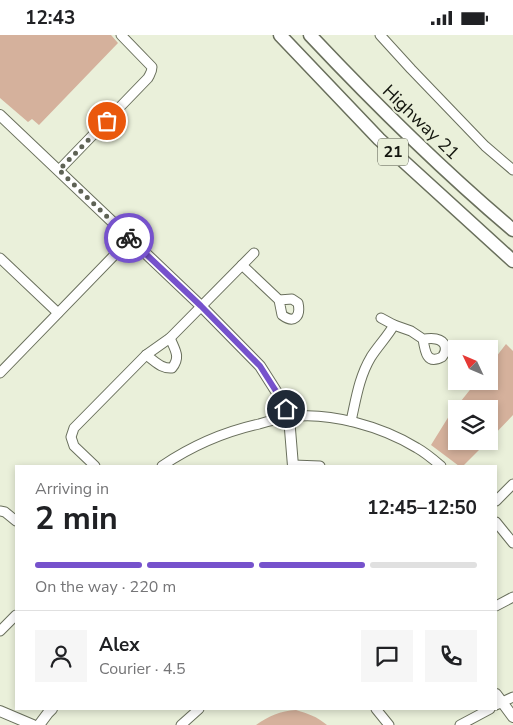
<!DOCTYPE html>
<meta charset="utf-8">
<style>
:root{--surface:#fff;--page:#f6f6f6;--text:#202124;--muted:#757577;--line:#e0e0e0;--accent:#7652cc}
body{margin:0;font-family:"Nunito Sans",sans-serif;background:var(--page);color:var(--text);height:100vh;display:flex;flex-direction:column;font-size:19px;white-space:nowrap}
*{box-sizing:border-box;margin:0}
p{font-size:16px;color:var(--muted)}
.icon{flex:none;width:28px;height:28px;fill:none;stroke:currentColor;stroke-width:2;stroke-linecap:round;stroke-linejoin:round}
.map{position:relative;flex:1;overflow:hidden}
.sheet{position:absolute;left:15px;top:430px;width:482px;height:245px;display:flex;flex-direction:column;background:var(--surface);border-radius:0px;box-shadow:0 2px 8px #0003}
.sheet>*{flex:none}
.needle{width:32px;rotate:314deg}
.buttons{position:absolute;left:448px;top:305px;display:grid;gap:10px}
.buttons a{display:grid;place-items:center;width:50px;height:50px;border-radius:0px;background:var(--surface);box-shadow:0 2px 8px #0003;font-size:25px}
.pin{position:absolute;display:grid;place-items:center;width:42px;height:42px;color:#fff;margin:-21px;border:2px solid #fff;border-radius:50%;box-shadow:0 1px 5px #0007}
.courier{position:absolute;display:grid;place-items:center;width:50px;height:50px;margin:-25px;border:4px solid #7652cc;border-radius:50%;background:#fff;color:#222;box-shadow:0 1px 6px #0007}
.headline em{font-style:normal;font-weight:700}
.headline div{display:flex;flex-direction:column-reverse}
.headline{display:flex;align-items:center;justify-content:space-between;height:85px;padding:0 20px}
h1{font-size:32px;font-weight:700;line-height:38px}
.bar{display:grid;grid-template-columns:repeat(4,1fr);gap:8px 5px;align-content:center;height:60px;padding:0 20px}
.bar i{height:6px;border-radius:4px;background:var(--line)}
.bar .active{background:var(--accent)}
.bar p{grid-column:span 4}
.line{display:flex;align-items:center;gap:12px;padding:0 20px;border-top:1px solid var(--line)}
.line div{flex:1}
.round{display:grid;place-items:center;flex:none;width:52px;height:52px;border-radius:0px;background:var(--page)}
.status{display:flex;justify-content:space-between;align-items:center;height:35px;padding:0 25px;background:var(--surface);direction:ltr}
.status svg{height:14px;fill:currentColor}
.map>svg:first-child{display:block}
</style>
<div class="status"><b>12:43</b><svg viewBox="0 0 49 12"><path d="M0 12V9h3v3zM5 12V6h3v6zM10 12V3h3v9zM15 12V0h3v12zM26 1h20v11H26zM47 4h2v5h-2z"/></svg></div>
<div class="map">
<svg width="513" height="690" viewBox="0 0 513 690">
<rect width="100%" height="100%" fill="#eaf0da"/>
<g fill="#d5b19c">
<path d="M0,0H111L118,8L39,90L32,84L28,87L0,63Z"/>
<path d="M506,309L513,316V380L489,405V374H456V406H488L463,431H459L431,410L449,381L477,346H489V331Z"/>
<path d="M296,675C309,679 316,681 327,690H256C269,681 280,676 296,675Z"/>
</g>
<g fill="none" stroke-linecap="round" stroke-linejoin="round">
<defs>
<g id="minor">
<path d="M380,0L411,34L485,111L513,135"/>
<path d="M59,135L148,43C150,39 152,37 152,32L121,0"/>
<path d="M0,223L58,278"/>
<path d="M242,230L279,265L282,280C294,289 301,282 298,268L292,264L279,265"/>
<path d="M381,283L394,290"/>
<path d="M146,320C155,326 161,334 172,333C181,322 175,315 170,303"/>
<path d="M0,338L130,204"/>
<path d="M351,386C356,364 359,342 371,322C378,311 387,302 394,290L411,296L423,304C425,317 427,330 442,322C448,315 446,306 436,304C431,303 427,304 423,304"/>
<path d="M293,430L320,431"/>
<path d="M95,431L74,411L71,402L74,393L146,320L170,303L254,218"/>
<path d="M162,431C193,410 223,397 259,389C269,386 279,383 289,382C329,376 383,392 417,413C426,418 434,425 441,431"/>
<path d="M496,466L513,449"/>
<path d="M0,476L5,477L16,486"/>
<path d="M496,487L513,508"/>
<path d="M496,571L513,562"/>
<path d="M0,596L16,580"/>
<path d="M496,670L513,662"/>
<path d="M376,674L389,690"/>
<path d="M181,690L199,674"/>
<path d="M460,690L490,674"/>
</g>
<g id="tertiary">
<path d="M0,80L201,271L260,331L281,364L289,382L293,431"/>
<path d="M496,659L513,682"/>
<path d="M0,676L33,690"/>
<path d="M39,690L48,678L52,674"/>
</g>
<g id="primary">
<path d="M280,0L379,104L513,226"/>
<path d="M310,0C374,68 441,134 513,195"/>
</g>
</defs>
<use href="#minor" stroke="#696f5c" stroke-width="11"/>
<use href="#tertiary" stroke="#696f5c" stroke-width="12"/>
<use href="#primary" stroke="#696f5c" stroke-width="15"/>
<use href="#minor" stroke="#fff" stroke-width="9"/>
<use href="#tertiary" stroke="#fff" stroke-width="10"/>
<use href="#primary" stroke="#fff" stroke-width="12"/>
</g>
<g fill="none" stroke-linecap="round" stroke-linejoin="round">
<path stroke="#5e6255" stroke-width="5" stroke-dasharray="0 9" d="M107,86L59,135L129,203"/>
<path stroke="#7652cc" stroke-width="6" d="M129,203L201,271L260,331L281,364L286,374"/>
</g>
<g text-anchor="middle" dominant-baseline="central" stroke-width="4" stroke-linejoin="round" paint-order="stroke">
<rect fill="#eaf0da" stroke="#54574b" stroke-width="1" x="378" y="103.5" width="30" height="27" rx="4"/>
<g font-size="16" font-weight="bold" fill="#13150e">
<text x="393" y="117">21</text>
</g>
<g font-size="18" fill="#13150e" stroke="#eaf0da">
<text transform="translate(421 87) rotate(44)">Highway 21</text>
</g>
</g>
</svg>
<div class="buttons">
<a><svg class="needle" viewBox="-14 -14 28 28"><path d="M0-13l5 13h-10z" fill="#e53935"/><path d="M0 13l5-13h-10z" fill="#757577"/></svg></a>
<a><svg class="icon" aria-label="layers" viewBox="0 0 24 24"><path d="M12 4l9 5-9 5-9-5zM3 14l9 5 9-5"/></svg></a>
</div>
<div class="pin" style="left:107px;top:86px;background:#ea580c"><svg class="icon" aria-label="bag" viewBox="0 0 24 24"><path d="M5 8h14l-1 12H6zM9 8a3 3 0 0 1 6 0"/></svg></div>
<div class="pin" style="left:286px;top:374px;background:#1f2937"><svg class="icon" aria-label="home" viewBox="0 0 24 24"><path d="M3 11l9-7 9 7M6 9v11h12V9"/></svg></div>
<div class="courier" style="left:129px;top:203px"><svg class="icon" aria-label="bike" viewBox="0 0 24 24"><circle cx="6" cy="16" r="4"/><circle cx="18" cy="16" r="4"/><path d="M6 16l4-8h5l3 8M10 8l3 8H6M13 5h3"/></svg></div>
<section class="sheet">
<div class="headline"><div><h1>2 min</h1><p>Arriving in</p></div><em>12:45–12:50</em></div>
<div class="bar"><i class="active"></i><i class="active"></i><i class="active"></i><i></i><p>On the way · 220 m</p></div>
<div class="line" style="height:90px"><a class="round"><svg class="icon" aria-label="person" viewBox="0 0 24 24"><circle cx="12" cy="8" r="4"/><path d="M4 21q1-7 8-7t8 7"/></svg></a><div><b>Alex</b><p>Courier · 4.5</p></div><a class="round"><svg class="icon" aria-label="chat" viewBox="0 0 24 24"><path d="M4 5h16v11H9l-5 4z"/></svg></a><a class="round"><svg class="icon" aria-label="phone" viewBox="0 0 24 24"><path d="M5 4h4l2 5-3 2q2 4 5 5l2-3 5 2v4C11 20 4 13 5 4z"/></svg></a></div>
</section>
</div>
